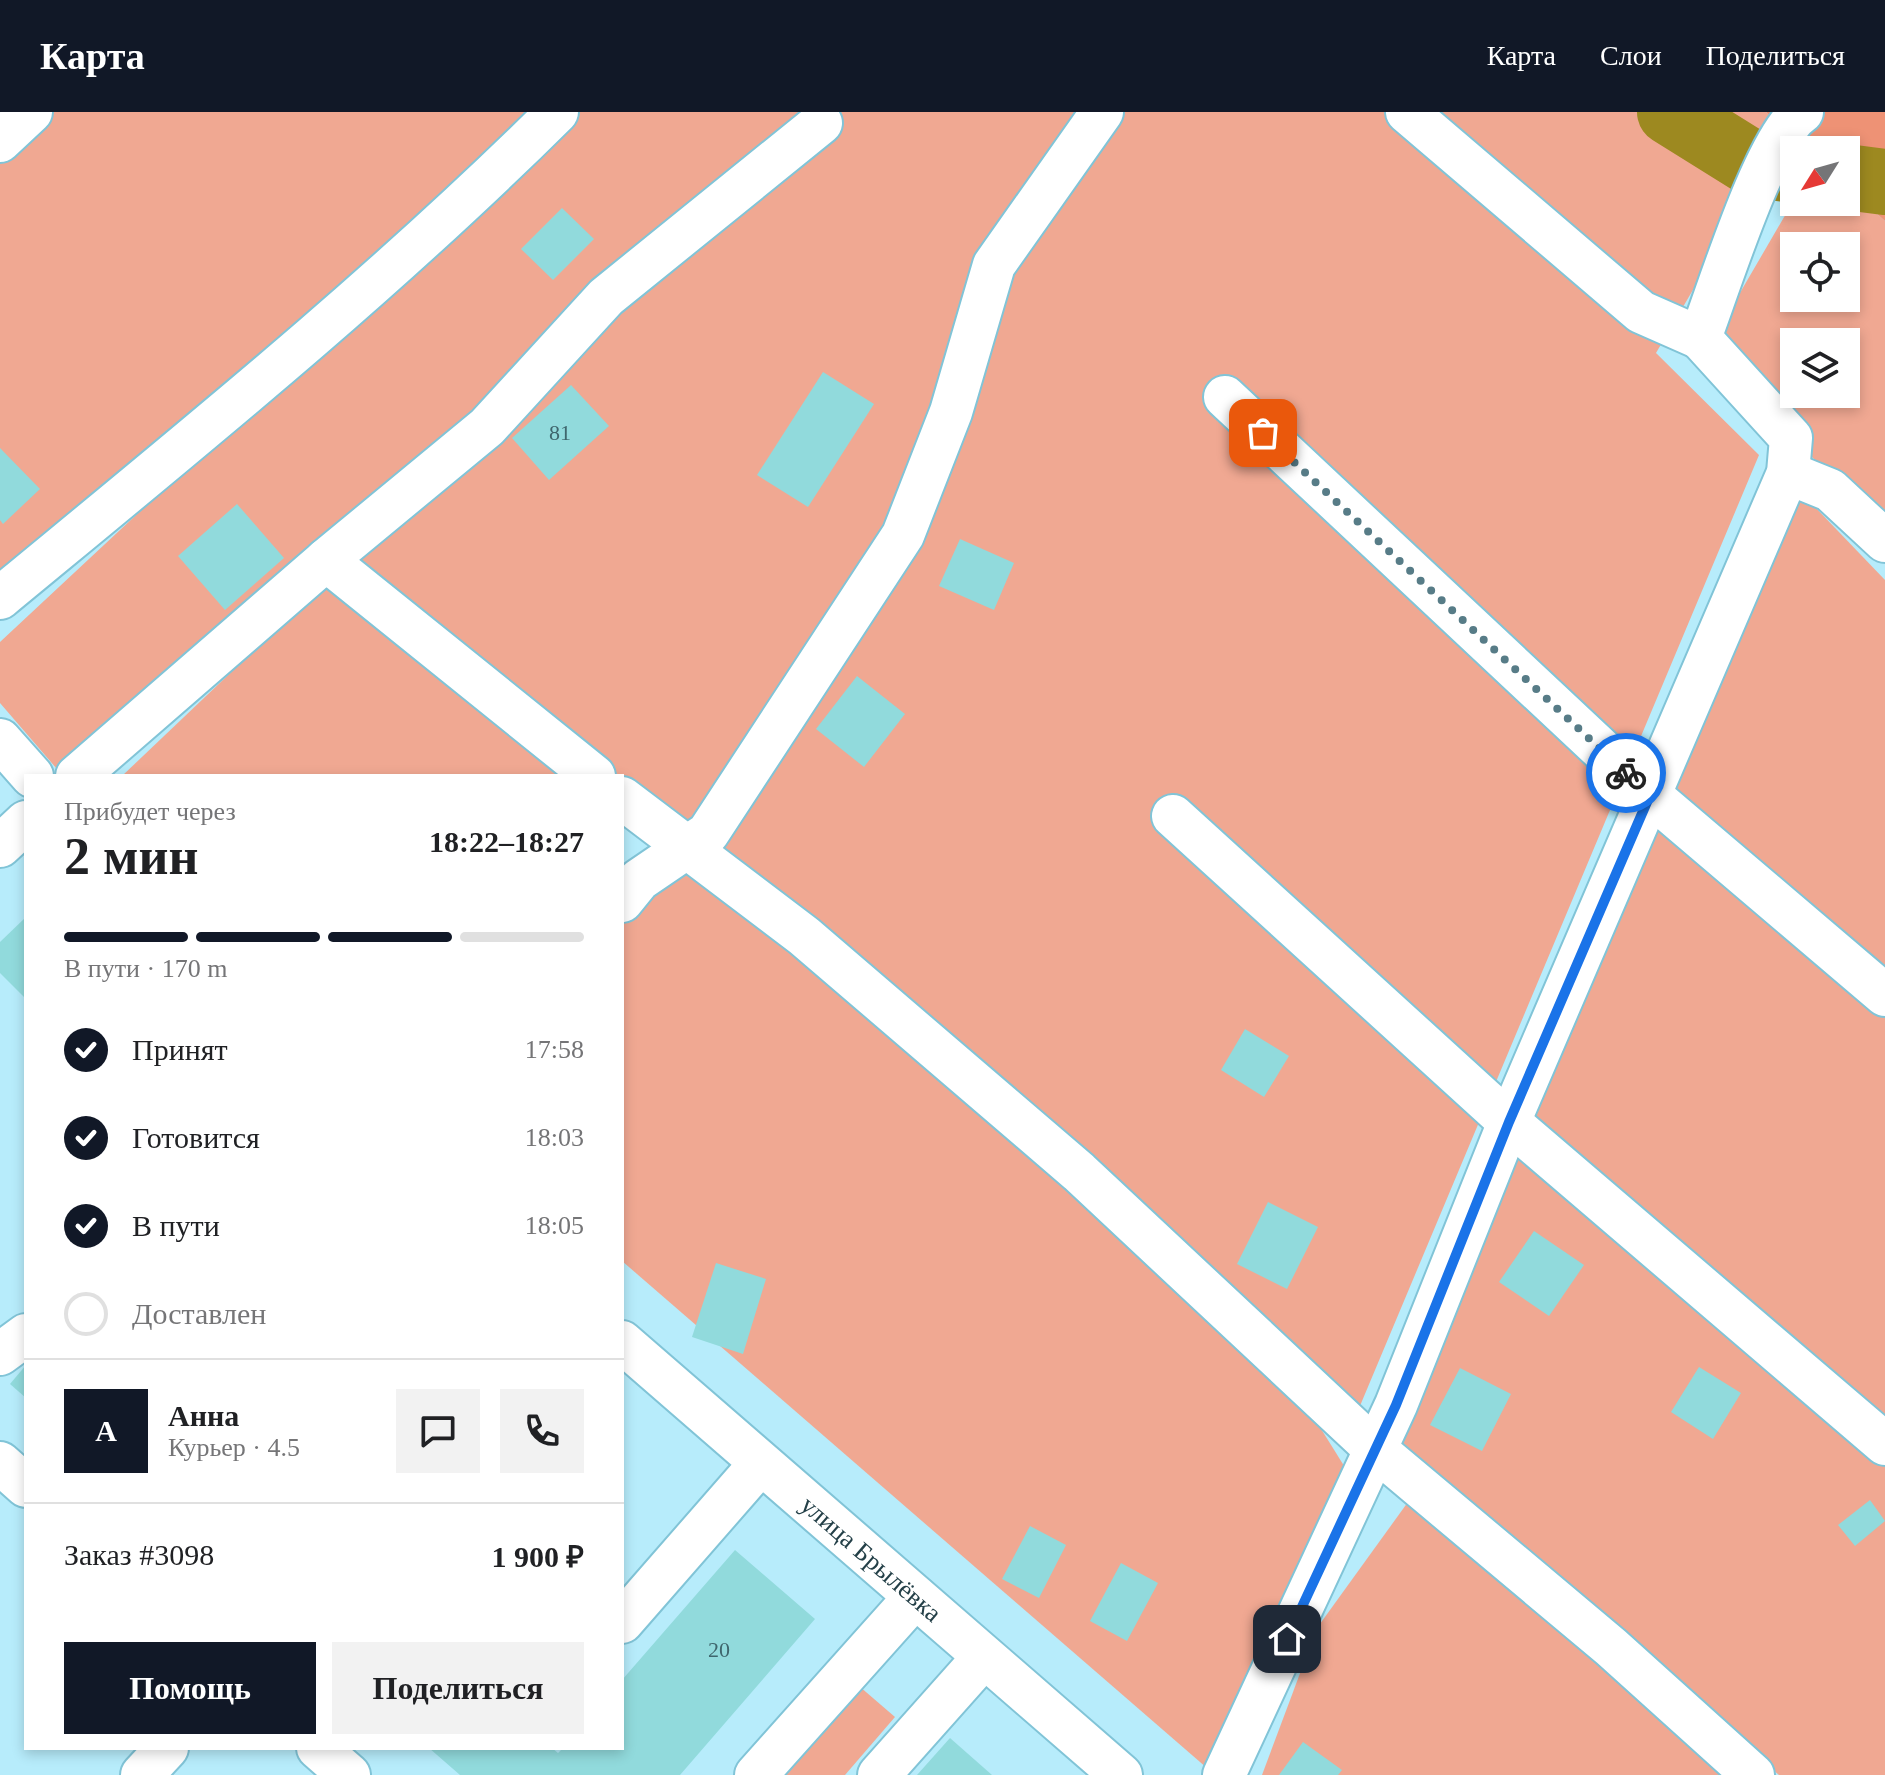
<!DOCTYPE html>
<html lang="ru">
<meta charset="utf-8">
<style>
:root{--surface:#fff;--page:#f2f2f2;--text:#202124;--muted:#757577;--line:#e0e0e0;--accent:#111827}
body{margin:0;font-family:Georgia,serif;background:var(--page);color:var(--text);height:100vh;display:flex;flex-direction:column;font-size:30px;white-space:nowrap}
*{box-sizing:border-box;margin:0}
p{font-size:26px;color:var(--muted)}
.icon{flex:none;width:44px;height:44px;fill:none;stroke:currentColor;stroke-width:2;stroke-linecap:round;stroke-linejoin:round}
.map{position:relative;flex:1;overflow:hidden}
.panel{position:absolute;left:24px;top:662px;width:600px;height:976px;display:flex;flex-direction:column;background:var(--surface);border-radius:0px;box-shadow:0 4px 12px #0003}
.panel>*{flex:none}
.needle{width:52px;rotate:233deg}
.tools{position:absolute;left:1780px;top:24px;display:grid;gap:16px}
.tools a{display:grid;place-items:center;width:80px;height:80px;border-radius:0px;background:var(--surface);box-shadow:0 4px 12px #0003;font-size:40px}
.pin{position:absolute;display:grid;place-items:center;width:68px;height:68px;color:#fff;margin:-34px;border-radius:16px;box-shadow:0 4px 12px #0006}
.courier{position:absolute;display:grid;place-items:center;width:80px;height:80px;margin:-40px;border:6px solid #1a73e8;border-radius:50%;background:#fff;color:#222;box-shadow:0 2px 10px #0007}
.overview em{font-style:normal;font-weight:600}
.overview div{display:flex;flex-direction:column-reverse}
.overview{display:flex;align-items:center;justify-content:space-between;height:136px;padding:0 40px}
h1{font-size:52px;font-weight:600;line-height:60px}
.bar{display:grid;grid-template-columns:repeat(4,1fr);gap:12px 8px;align-content:center;height:96px;padding:0 40px}
.bar i{height:10px;border-radius:6px;background:var(--line)}
.bar .selected{background:var(--accent)}
.bar p{grid-column:span 4}
.line{display:flex;align-items:center;gap:20px;padding:0 40px;border-top:2px solid var(--line)}
.line div{flex:1}
.round{display:grid;place-items:center;flex:none;width:84px;height:84px;border-radius:0px;background:var(--page)}
ol{padding:0 40px;list-style:none}
li{display:flex;align-items:center;gap:24px;height:88px}
li p{margin-inline-start:auto}
li .icon{padding:8px;border-radius:50%;background:var(--accent);color:#fff;stroke-width:4}
li:last-child{color:var(--muted)}
li i{width:44px;height:44px;border:4px solid var(--line);border-radius:50%}
.cta{display:flex;gap:16px;margin-top:auto;padding:16px 40px}
.cta a{flex:1;height:92px;border-radius:0px;background:var(--accent);color:#fff;font-size:32px;font-weight:600;line-height:92px;text-align:center}
.cta a+a{background:var(--page);color:var(--text)}
header{display:flex;align-items:center;gap:48px;box-sizing:border-box;height:112px;padding:0 40px;background:var(--accent);color:#fff}
header strong{font-size:38px}
nav{display:flex;gap:44px;margin-inline-start:auto;font-size:28px}
.map>svg:first-child{display:block}
</style>
<header>
<strong>Карта</strong>
<nav><a>Карта</a><a>Слои</a><a>Поделиться</a></nav>
</header>
<div class="map">
<svg width="1885" height="1663" viewBox="0 0 1885 1663">
<rect width="100%" height="100%" fill="#b7ecfb"/>
<g fill="#f0a892" fill-rule="evenodd">
<path d="M52,0H536L0,485V47Z"/>
<path d="M568,0H1766L1786,19L1656,241L1759,343L1357,1301L622,675V664H609L332,437L63,664L0,591V530Z"/>
<path d="M1846,74L1885,109V416L1738,273L1702,246L1794,88L1846,90ZM1794,134H1846V186H1794ZM1794,230H1846V282H1794Z"/>
<path d="M1790,369L1885,468V877L1659,682Z"/>
<path d="M329,467L564,664H122Z"/>
<path d="M1652,702L1885,897V1315L1525,996Z"/>
<path d="M674,750L882,905L1298,1280L1351,1365L1215,1663L622,1149V809Z"/>
<path d="M1511,1039L1885,1345V1663H1779L1394,1337Z"/>
<path d="M1408,1390L1731,1663H1262L1317,1516Z"/>
<path d="M852,1568L895,1605L845,1663H769Z"/>
</g>
<path fill="#ee9275" d="M1766,0H1885V109L1846,74V38H1806Z"/>
<g fill="none" stroke-linecap="round" stroke-linejoin="round">
<g stroke="#9d8920" stroke-width="66">
<path d="M1670,0L1755,53L1794,58"/>
<path d="M1846,65L1885,70"/>
</g>
</g>
<g fill="#91dadc">
<path d="M562,96L594,127L553,168L521,137Z"/>
<path d="M823,260L874,292L808,395L757,363Z"/>
<path d="M571,273L609,314L549,368L512,326Z"/>
<path d="M0,336L40,377L3,412L0,408Z"/>
<path d="M237,392L284,446L225,498L178,444Z"/>
<path d="M960,427L1014,451L994,498L939,474Z"/>
<path d="M857,564L905,602L864,655L816,617Z"/>
<path d="M26,805V887L0,861V830Z"/>
<path d="M1245,917L1289,944L1264,985L1221,958Z"/>
<path d="M1268,1090L1318,1115L1287,1177L1237,1152Z"/>
<path d="M1534,1119L1584,1153L1549,1204L1499,1170Z"/>
<path d="M716,1151L766,1167L743,1242L692,1225Z"/>
<path d="M26,1253V1286L10,1272Z"/>
<path d="M1699,1255L1741,1281L1713,1327L1671,1300Z"/>
<path d="M1460,1256L1511,1282L1482,1339L1430,1313Z"/>
<path d="M1870,1388L1885,1409L1855,1434L1838,1413Z"/>
<path d="M1030,1414L1066,1433L1039,1486L1002,1467Z"/>
<path d="M735,1438L815,1507L680,1663H460L429,1636H552L558,1641L563,1636H622V1568Z"/>
<path d="M1121,1451L1158,1471L1127,1529L1090,1509Z"/>
<path d="M950,1626L992,1663H917Z"/>
<path d="M1303,1630L1342,1658L1338,1663H1279Z"/>
</g>
<g fill="none" stroke-linecap="round" stroke-linejoin="round">
<defs>
<g id="minor">
<path d="M1407,0L1641,200L1700,226"/>
<path d="M0,29L31,0"/>
<path d="M1225,285L1650,683L1885,883"/>
<path d="M1788,361L1830,378L1885,429"/>
<path d="M326,448L487,315L606,185L821,11"/>
<path d="M0,486C190,329 382,174 557,0"/>
<path d="M0,628L32,664"/>
<path d="M77,664L326,448L594,664"/>
<path d="M622,686L804,824L1079,1060L1375,1337L1611,1535L1753,1663"/>
<path d="M1173,704L1509,1010L1885,1332"/>
<path d="M0,734L26,710"/>
<path d="M622,789L639,768L708,721L903,423L951,300L994,153L1102,0"/>
<path d="M622,1230L1121,1663"/>
<path d="M0,1242L26,1223"/>
<path d="M0,1351L26,1374"/>
<path d="M622,1510L760,1352"/>
<path d="M318,1636L349,1663"/>
<path d="M142,1663L167,1636"/>
<path d="M756,1663L915,1485"/>
<path d="M879,1663L984,1545"/>
<path d="M1224,1663L1396,1293L1509,1010L1788,361L1791,326L1700,226C1718,179 1766,23 1802,0"/>
</g>
</defs>
<use href="#minor" stroke="#81c4d7" stroke-width="46"/>
<use href="#minor" stroke="#fff" stroke-width="42"/>
</g>
<g fill="none" stroke-linecap="round" stroke-linejoin="round">
<path stroke="#577c87" stroke-width="8" stroke-dasharray="0 14.4" d="M1263,321L1626,661"/>
<path stroke="#1a73e8" stroke-width="10" d="M1287,1527L1396,1293L1509,1010L1650,683L1626,661"/>
</g>
<g text-anchor="middle" dominant-baseline="central" stroke-width="8" stroke-linejoin="round" paint-order="stroke">
<g font-size="22" fill="#3f666d">
<text x="560" y="320">81</text>
<text x="719" y="1537">20</text>
</g>
<g font-size="26" fill="#244048" stroke="#fff">
<text transform="translate(871 1447) rotate(41)">улица Брылёвка</text>
</g>
</g>
</svg>
<div class="tools">
<a><svg class="needle" viewBox="-14 -14 28 28"><path d="M0-13l5 13h-10z" fill="#e53935"/><path d="M0 13l5-13h-10z" fill="#757577"/></svg></a>
<a><svg class="icon" aria-label="locate" viewBox="0 0 24 24"><circle cx="12" cy="12" r="6"/><path d="M12 2v4M12 18v4M2 12h4M18 12h4"/></svg></a>
<a><svg class="icon" aria-label="layers" viewBox="0 0 24 24"><path d="M12 4l9 5-9 5-9-5zM3 14l9 5 9-5"/></svg></a>
</div>
<div class="pin" style="left:1263px;top:321px;background:#ea580c"><svg class="icon" aria-label="bag" viewBox="0 0 24 24"><path d="M5 8h14l-1 12H6zM9 8a3 3 0 0 1 6 0"/></svg></div>
<div class="pin" style="left:1287px;top:1527px;background:#1f2937"><svg class="icon" aria-label="home" viewBox="0 0 24 24"><path d="M3 11l9-7 9 7M6 9v11h12V9"/></svg></div>
<div class="courier" style="left:1626px;top:661px"><svg class="icon" aria-label="bike" viewBox="0 0 24 24"><circle cx="6" cy="16" r="4"/><circle cx="18" cy="16" r="4"/><path d="M6 16l4-8h5l3 8M10 8l3 8H6M13 5h3"/></svg></div>
<section class="panel">
<div class="overview"><div><h1>2 мин</h1><p>Прибудет через</p></div><em>18:22–18:27</em></div>
<div class="bar"><i class="selected"></i><i class="selected"></i><i class="selected"></i><i></i><p>В пути · 170 m</p></div>
<ol>
<li><svg class="icon" aria-label="check" viewBox="0 0 24 24"><path d="M5 12l5 5 9-10"/></svg>Принят<p>17:58</p></li>
<li><svg class="icon" aria-label="check" viewBox="0 0 24 24"><path d="M5 12l5 5 9-10"/></svg>Готовится<p>18:03</p></li>
<li><svg class="icon" aria-label="check" viewBox="0 0 24 24"><path d="M5 12l5 5 9-10"/></svg>В пути<p>18:05</p></li>
<li><i></i>Доставлен</li>
</ol>
<div class="line" style="height:144px"><b class="round" style="background:var(--accent);color:#fff">А</b><div><b>Анна</b><p>Курьер · 4.5</p></div><a class="round"><svg class="icon" aria-label="chat" viewBox="0 0 24 24"><path d="M4 5h16v11H9l-5 4z"/></svg></a><a class="round"><svg class="icon" aria-label="phone" viewBox="0 0 24 24"><path d="M5 4h4l2 5-3 2q2 4 5 5l2-3 5 2v4C11 20 4 13 5 4z"/></svg></a></div>
<div class="line" style="height:104px"><div>Заказ #3098</div><b>1 900 ₽</b></div>
<div class="cta"><a>Помощь</a><a>Поделиться</a></div>
</section>
</div>
